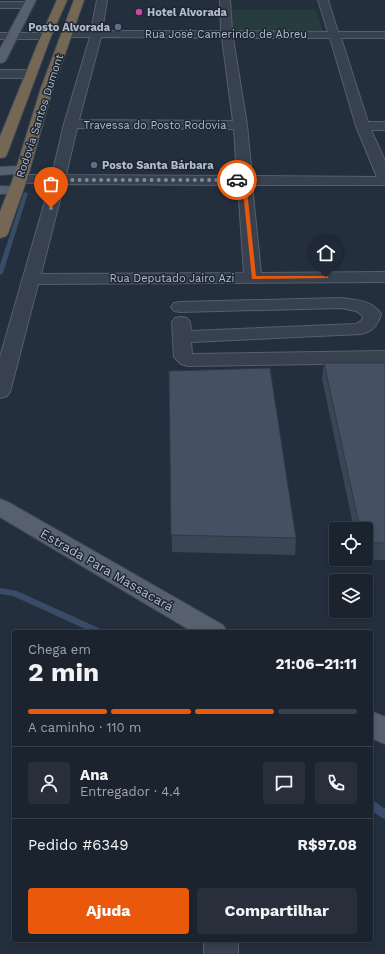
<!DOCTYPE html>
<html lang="pt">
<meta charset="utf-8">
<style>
:root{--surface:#1b232e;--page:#282f3a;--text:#f1f3f6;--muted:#a0a4aa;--line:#39404a;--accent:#ea580c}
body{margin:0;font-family:"Work Sans",sans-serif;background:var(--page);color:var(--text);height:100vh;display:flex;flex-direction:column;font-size:15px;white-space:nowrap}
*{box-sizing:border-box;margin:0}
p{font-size:13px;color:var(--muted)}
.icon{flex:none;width:22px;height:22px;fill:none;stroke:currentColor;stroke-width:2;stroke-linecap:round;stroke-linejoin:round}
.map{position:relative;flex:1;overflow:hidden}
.sheet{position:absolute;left:12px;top:630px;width:361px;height:312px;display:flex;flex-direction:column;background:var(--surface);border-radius:4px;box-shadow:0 2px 6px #0003,0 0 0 1px var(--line)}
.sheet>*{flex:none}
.tools{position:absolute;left:329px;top:522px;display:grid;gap:8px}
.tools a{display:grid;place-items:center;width:44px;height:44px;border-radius:4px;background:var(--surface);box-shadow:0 2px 6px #0003,0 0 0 1px var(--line);font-size:20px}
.pin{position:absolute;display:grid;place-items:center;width:34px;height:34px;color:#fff;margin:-41px -17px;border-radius:50% 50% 50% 0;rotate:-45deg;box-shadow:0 0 4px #0007}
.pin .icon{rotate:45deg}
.courier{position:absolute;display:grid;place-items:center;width:40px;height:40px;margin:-20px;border:3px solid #ea580c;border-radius:50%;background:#fff;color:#222;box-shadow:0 1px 5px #0007}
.summary em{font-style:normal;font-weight:700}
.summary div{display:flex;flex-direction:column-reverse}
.summary{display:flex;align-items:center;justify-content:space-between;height:68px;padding:0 16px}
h1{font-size:26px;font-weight:700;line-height:30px}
.bar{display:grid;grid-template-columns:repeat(4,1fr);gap:6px 4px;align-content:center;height:48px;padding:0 16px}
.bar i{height:5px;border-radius:3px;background:var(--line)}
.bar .active{background:var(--accent)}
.bar p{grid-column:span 4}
.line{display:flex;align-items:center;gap:10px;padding:0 16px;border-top:1px solid var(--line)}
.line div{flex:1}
.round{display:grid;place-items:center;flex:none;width:42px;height:42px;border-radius:4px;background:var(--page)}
.action{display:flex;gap:8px;margin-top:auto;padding:8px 16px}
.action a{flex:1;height:46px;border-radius:4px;background:var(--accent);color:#fff;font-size:16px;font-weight:700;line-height:46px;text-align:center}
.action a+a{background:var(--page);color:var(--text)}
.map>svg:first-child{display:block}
</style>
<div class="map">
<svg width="385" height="954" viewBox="0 0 385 954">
<rect width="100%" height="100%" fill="#242f3e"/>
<path fill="#263c3f" d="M230,10H316L323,32H232Z"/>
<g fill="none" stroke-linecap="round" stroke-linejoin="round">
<g fill="#394c67" fill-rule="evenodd">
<path d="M24,192L28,193L3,273L0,275V265Z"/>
<path d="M0,588L17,591L103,630L104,632H92L13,596L0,594Z"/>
<path d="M371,800L374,801L385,809V819L382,818L371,810Z"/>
</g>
<defs>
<g id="minor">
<path d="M97,0H107L102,31H221L220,0H230L232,31L328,32L318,0H328L338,32H385V38H341L368,122H385V130H371L385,161V185H252L261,273L385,272V282L38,284L10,392L7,396L0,398V357L50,184L15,182L13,179L15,176L20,175H52L64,124L90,37H67L62,34L67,31H91ZM101,37L222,38L233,121L79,120ZM233,38H330L356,126L377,177L252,176L247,125ZM77,128L234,129L237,176L66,175ZM64,184L238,185L244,273L41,274Z"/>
<path d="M0,2H29L34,5L29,8H0Z"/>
<path d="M0,33H46L51,36L46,39H0Z"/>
<path d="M0,70H31L35,71L37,74L35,77L31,78H0Z"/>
<path d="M341,298C356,300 372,300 381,314C378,325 372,332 361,334L191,342L192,354L385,351V363L188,366L181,364L174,357L172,322L175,318L181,317L187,318L190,322L191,331L356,324L362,320L363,316L356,311L341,308L180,312L174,311L171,307L174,303L180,302Z"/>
<rect x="204" y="940" width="34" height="14"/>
</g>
<g id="major">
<path d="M26,0H36L6,60L4,62L0,63V49Z"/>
<path d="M23,166L28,167L30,170L28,173L0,175V167Z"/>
<path d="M0,186L21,187L23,190L21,193L0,194Z"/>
<path d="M0,499L8,502L223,625L227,632H193L0,517Z"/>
<path d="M371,711L385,717V744L371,738Z"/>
</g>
<g id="highway">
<path d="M57,0H67L51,36L7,154L5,157L0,158V137L41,36Z"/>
<path d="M74,0H84L53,88L27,179L8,233L6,236L0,238V212L13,179L41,88Z"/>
</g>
</defs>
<use href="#minor" stroke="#565f6c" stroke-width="2"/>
<use href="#major" stroke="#414a57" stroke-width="2"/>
<use href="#highway" stroke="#434c59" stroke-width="2"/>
<use href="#minor" fill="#38414e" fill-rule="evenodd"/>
<use href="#major" fill="#56606e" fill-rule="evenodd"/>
<use href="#highway" fill="#746855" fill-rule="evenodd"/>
</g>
<g fill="#3b4654">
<path d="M324,363H385V560H361L360,559H366V529H354L322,379Z"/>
<path d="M169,371L296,538L295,555L172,552Z"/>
</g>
<g fill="#455162" stroke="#303945">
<path d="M324,363H385V543H366V529H360Z"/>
<path d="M270,368L296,538L171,535L169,371Z"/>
</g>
<path fill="#ea580c" d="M235,179L246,180L256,276H328V278L252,279L242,181H235Z"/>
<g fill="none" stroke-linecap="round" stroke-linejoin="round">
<path stroke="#828b98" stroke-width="4" stroke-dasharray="0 7.2" d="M51,208L58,180H237"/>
</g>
<circle fill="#d1479c" stroke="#1d2633" stroke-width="1.5" cx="139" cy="12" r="4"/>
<g fill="#5c6f8a" stroke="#1d2633" stroke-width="1.5">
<circle cx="118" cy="27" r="4"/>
<circle cx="94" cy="165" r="4"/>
</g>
<g text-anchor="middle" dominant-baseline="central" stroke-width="3" stroke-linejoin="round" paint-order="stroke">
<g font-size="11" font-weight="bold" fill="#b4bcc9" stroke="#1d2633" text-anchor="start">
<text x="147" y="12">Hotel Alvorada</text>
<text x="110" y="27" text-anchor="end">Posto Alvorada</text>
<text x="102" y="165">Posto Santa Bárbara</text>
</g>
<g font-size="11" fill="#b4bcc9" stroke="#1d2633">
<text x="226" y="34">Rua José Camerindo de Abreu</text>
<text transform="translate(40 116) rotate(-72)">Rodovia Santos Dumont</text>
<text x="155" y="125">Travessa do Posto Rodovia</text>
<text x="172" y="278">Rua Deputado Jairo Azi</text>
</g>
<g font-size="13" fill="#b4bcc9" stroke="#1d2633">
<text transform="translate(107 570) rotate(30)">Estrada Para Massacará</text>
</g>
</g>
</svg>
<div class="tools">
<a><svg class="icon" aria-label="locate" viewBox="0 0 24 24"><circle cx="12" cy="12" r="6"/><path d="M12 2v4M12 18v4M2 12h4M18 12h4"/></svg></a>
<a><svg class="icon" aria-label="layers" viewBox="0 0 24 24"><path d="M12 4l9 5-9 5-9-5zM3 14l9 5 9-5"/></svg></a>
</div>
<div class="pin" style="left:51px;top:208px;background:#ea580c"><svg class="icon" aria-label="bag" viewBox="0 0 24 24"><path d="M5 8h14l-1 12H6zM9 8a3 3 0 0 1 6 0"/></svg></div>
<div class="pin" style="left:326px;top:277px;background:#1f2937"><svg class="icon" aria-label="home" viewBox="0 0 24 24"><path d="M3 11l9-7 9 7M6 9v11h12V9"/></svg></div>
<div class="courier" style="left:237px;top:180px"><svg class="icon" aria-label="car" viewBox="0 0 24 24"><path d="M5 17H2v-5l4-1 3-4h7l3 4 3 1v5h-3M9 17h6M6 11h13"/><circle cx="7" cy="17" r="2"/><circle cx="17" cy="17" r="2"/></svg></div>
<section class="sheet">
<div class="summary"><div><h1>2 min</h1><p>Chega em</p></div><em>21:06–21:11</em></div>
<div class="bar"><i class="active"></i><i class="active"></i><i class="active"></i><i></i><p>A caminho · 110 m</p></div>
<div class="line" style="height:72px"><a class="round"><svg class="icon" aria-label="person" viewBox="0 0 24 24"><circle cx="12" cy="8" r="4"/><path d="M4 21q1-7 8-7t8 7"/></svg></a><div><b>Ana</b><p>Entregador · 4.4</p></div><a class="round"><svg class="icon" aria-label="chat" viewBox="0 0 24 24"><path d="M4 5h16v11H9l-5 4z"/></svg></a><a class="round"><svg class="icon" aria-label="phone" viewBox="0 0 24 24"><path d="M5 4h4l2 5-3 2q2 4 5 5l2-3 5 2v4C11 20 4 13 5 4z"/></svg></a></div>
<div class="line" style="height:52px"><div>Pedido #6349</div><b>R$97.08</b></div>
<div class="action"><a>Ajuda</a><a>Compartilhar</a></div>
</section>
</div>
